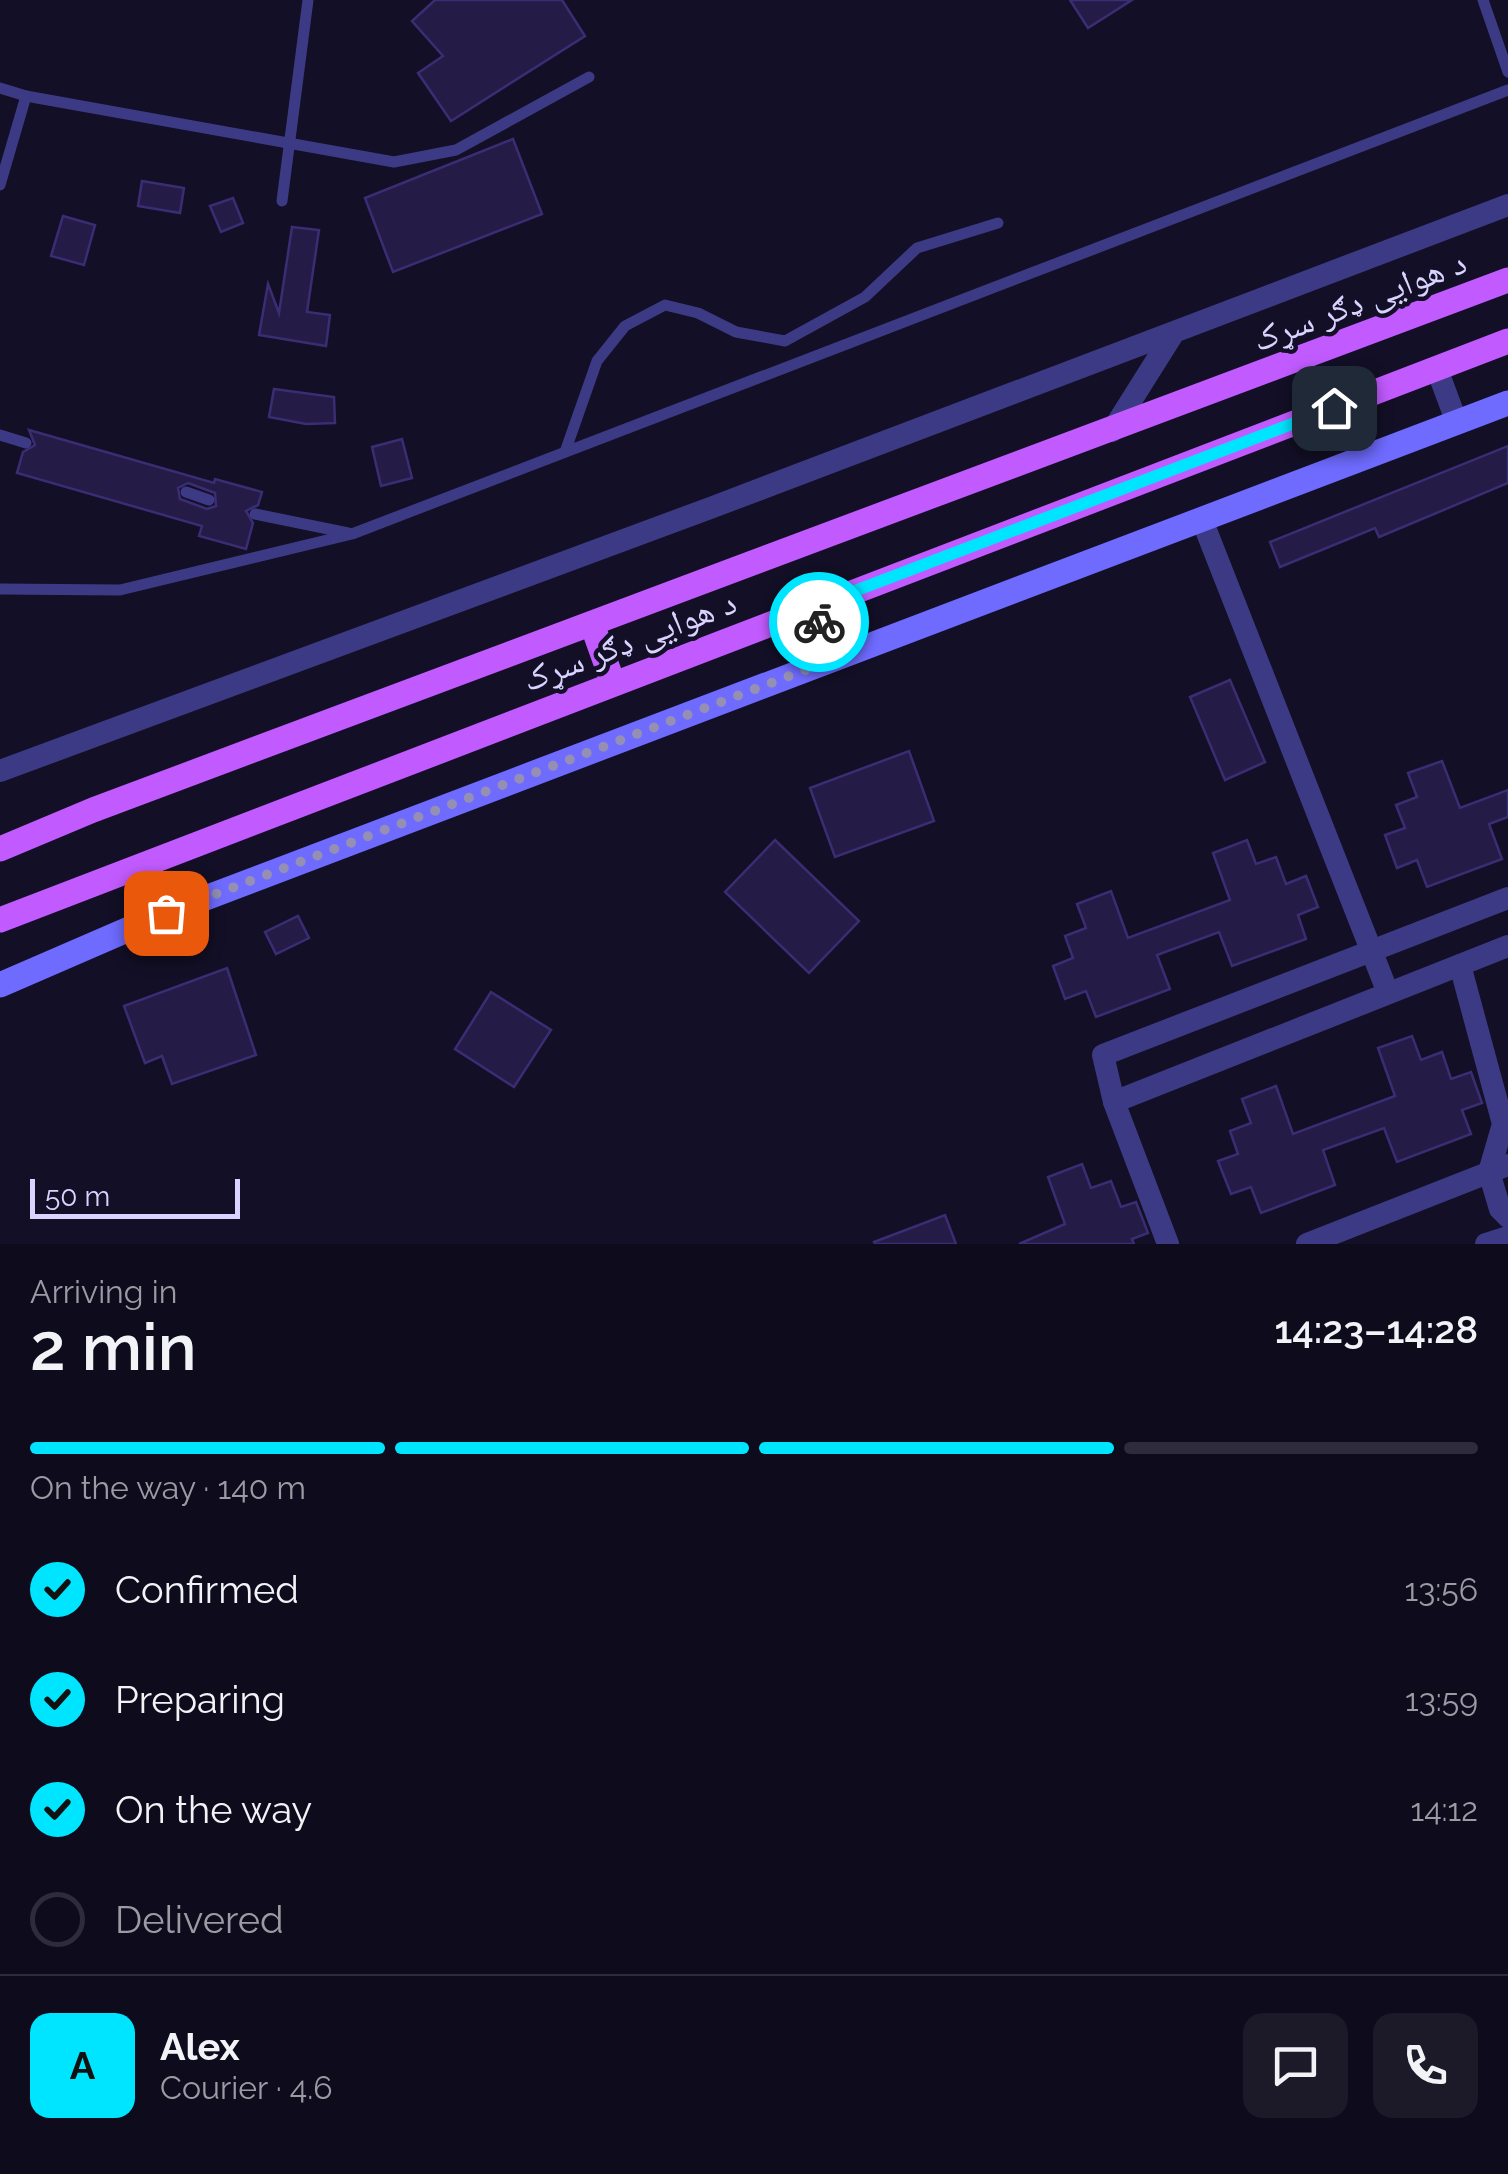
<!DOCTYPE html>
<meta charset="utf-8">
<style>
:root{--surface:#0e0b1c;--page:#1c1929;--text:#f1f3f6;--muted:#9b9ba3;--line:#2e2b3b;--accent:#00e5ff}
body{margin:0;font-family:Raleway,"Noto Naskh Arabic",sans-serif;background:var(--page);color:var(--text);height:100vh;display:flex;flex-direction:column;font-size:38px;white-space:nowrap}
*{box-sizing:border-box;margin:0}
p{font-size:32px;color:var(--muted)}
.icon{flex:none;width:55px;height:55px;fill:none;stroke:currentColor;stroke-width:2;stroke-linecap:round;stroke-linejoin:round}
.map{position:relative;height:1244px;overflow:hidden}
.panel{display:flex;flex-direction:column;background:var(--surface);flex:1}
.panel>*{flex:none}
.scale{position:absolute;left:30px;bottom:25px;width:210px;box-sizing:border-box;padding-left:10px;border:5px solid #d9d4ff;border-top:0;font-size:28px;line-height:35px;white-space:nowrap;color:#d9d4ff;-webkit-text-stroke:8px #130f26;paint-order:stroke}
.pin{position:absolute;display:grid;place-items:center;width:85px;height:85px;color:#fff;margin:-42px;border-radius:20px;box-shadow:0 5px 15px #0006}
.courier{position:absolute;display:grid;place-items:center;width:100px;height:100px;margin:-50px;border:8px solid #00e5ff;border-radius:50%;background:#fff;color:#222;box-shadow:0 2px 12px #0007}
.head em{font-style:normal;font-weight:600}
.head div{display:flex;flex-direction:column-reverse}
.head{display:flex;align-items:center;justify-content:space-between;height:170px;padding:0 30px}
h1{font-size:65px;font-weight:600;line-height:75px}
.bar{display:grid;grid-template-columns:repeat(4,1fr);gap:15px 10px;align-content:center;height:120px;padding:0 30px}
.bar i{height:12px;border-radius:8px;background:var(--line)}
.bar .selected{background:var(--accent)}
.bar p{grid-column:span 4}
.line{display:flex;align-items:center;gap:25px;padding:0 30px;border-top:2px solid var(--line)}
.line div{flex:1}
.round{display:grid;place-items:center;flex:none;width:105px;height:105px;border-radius:20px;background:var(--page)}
ol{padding:0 30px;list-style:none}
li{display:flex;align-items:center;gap:30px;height:110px}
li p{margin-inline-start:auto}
li .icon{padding:10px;border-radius:50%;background:var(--accent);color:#111;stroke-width:4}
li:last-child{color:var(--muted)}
li i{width:55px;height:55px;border:5px solid var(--line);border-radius:50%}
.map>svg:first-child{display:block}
</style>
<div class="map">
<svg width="1508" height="1244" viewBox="0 0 1508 1244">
<rect width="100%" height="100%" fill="#130f26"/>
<g fill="#241b47" stroke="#3b2d73" stroke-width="2.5" fill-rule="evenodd">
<path d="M435,0H562L585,36L451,121L418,73L443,56L412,21Z"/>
<path d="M1070,0H1132L1088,28Z"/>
<path d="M513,139L542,214L393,272L365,198Z"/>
<path d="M142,181L184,188L180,213L138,206Z"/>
<path d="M233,198L243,223L221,232L210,206Z"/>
<path d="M63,216L95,225L84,265L51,256Z"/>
<path d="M292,227L319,230L307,312L330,315L326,346L259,335L268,284L279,313Z"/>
<path d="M274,389L334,397L335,423L306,424L269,417Z"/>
<path d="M29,430L214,483L215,479L262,492L258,505L246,511L253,523L246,549L199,536L202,526L17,473L23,452L35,445ZM188,483L215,493L216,506L207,509L180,499L178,488Z"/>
<path d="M402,439L412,478L381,486L372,447Z"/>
<path d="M1508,446V483L1379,537L1375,528L1280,567L1270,542Z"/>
<path d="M1230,680L1265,762L1225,780L1190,697Z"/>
<path d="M909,751L934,821L835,857L810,788Z"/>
<path d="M1442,761L1460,808L1508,790V817L1489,824L1502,859L1427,887L1417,860L1397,868L1385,835L1405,828L1396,805L1417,797L1408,773Z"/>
<path d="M775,840L859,921L809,973L725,892Z"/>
<path d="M1247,840L1256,864L1276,857L1286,884L1306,876L1318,907L1298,915L1306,939L1232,966L1219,932L1157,955L1170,989L1096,1017L1086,991L1065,999L1053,966L1073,958L1065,936L1086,928L1077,904L1111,891L1128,938L1230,900L1213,853Z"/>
<path d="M298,916L309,938L276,954L265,932Z"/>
<path d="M227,968L256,1055L172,1084L162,1056L145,1063L124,1006Z"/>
<path d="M491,992L551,1030L514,1087L455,1049Z"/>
<path d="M1412,1036L1421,1060L1442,1052L1451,1079L1471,1072L1482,1103L1462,1110L1471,1134L1397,1162L1384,1128L1323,1150L1335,1185L1261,1213L1251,1187L1231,1194L1218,1161L1238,1154L1230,1131L1251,1123L1242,1099L1276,1086L1293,1134L1395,1096L1378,1048Z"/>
<path d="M1082,1164L1091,1188L1111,1181L1121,1207L1136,1202L1148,1233L1132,1239L1134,1244H1019L1065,1224L1048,1177Z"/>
<path d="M945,1215L956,1244H875L874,1242Z"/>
</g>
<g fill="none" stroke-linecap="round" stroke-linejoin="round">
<g stroke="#3d3a85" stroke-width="11">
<path d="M1483,0L1508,72"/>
<path d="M0,88L26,96L394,162L456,150L589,77"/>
<path d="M0,185L26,96"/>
<path d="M282,201L308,0"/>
<path d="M0,435L26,443"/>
<path d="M565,452L597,361L625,326L665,305L698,313L736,332L785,341L865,297L917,248L998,223"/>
<path d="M186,492L209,500"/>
<path d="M255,514L348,533"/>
<path d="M0,589L120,590L352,534L1508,90"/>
</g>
<g stroke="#3d3a85" stroke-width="22">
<path d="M1437,369L1457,423"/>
<path d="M1112,431L1173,334"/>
<path d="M1202,520L1388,993"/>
<path d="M813,607L834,659"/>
<path d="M0,771L713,507L1508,205"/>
<path d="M1460,965L1503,1124L1489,1172L1500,1209L1508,1217"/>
<path d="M1114,1102L1508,946"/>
<path d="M1168,1244L1114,1102L1103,1055L1508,898"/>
<path d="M1307,1244L1508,1165"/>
<path d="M1486,1244L1508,1237"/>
</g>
<path stroke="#6f6bff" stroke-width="25" d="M0,985L166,913L1508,403"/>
<g stroke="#c25bff" stroke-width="25">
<path d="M592,624L613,683"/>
<path d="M0,849L93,810L1508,280"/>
<path d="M0,920L1508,341"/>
</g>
</g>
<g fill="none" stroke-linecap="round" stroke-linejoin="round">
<path stroke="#948fb3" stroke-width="10" stroke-dasharray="0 18" d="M166,913L834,659L819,622"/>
<path stroke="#00e5ff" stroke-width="12" d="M819,622L813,607L1334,408"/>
</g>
<g text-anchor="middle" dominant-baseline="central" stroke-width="9" stroke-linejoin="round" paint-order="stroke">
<g font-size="35" fill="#d9d4ff" stroke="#130f26">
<text transform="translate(1359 300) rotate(-21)">د هوایی ډګر سړک</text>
<text transform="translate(629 640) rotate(-21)">د هوایی ډګر سړک</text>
</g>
</g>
</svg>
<div class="scale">50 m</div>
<div class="pin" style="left:166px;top:913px;background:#ea580c"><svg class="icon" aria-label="bag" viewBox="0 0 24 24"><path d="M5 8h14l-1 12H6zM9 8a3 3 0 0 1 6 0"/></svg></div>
<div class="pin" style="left:1334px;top:408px;background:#1f2937"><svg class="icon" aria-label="home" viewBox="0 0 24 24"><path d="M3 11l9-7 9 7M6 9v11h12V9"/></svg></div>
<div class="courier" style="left:819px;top:622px"><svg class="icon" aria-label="bike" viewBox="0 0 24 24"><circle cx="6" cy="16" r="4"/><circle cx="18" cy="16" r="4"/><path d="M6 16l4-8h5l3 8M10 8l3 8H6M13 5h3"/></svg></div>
</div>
<section class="panel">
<div class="head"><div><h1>2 min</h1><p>Arriving in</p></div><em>14:23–14:28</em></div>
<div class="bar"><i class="selected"></i><i class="selected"></i><i class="selected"></i><i></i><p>On the way · 140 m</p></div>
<ol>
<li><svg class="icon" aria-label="check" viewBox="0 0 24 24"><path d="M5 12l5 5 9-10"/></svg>Confirmed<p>13:56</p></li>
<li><svg class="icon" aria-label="check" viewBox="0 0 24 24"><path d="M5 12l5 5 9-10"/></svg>Preparing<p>13:59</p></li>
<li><svg class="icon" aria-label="check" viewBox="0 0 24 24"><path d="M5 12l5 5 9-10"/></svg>On the way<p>14:12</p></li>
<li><i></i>Delivered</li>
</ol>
<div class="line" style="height:180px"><b class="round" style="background:var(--accent);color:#111">A</b><div><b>Alex</b><p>Courier · 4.6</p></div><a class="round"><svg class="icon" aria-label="chat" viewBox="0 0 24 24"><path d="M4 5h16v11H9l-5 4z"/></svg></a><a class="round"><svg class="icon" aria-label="phone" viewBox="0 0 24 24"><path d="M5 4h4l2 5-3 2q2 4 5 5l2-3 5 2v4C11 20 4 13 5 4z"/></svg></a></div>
</section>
